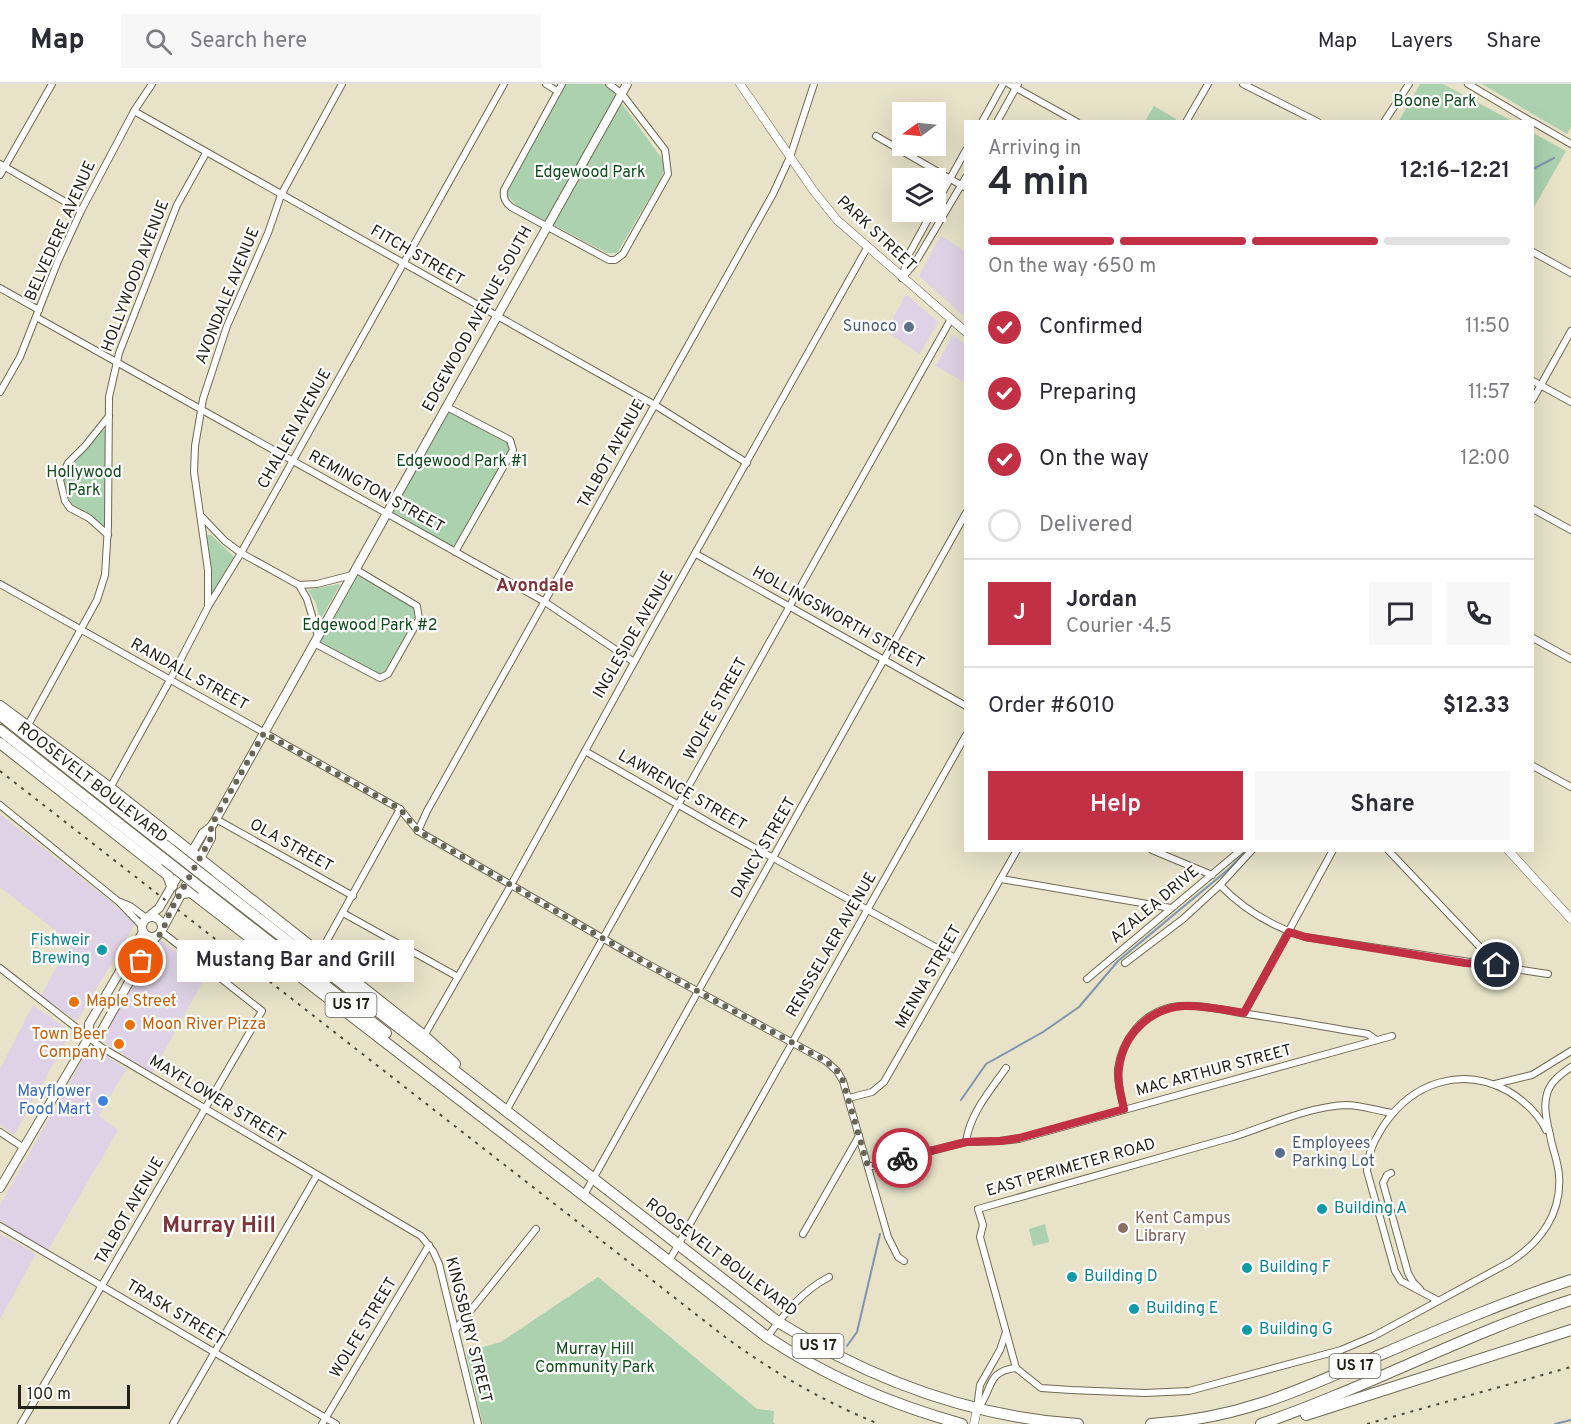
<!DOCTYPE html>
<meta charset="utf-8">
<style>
:root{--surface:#fff;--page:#f7f7f7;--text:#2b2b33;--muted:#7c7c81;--line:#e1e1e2;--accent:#c13045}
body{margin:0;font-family:Overpass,sans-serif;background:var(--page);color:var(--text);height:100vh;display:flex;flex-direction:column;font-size:22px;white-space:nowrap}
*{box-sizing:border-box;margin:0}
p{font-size:20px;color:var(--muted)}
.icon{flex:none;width:33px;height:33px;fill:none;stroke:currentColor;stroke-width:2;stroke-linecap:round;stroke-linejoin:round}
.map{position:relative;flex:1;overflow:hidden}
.drawer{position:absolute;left:964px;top:36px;width:570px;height:732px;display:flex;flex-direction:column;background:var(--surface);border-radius:0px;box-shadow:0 6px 24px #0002}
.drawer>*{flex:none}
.needle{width:39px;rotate:255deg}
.controls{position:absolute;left:892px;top:18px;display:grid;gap:12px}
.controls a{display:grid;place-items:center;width:54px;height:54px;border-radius:0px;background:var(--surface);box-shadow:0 6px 24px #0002;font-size:30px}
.scale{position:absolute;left:18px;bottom:15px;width:112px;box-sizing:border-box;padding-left:6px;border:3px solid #232218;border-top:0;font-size:16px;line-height:21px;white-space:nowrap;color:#232218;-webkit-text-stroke:4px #fff;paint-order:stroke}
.pin{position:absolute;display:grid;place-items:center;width:51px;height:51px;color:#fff;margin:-26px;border:3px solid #fff;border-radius:50%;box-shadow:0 2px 6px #0007}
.courier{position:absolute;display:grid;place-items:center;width:60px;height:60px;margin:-30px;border:4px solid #c13045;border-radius:50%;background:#fff;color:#222;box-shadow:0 2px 8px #0007}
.bubble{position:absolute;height:42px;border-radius:0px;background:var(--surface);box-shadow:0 6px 24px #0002;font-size:20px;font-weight:600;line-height:42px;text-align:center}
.headline em{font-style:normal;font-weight:600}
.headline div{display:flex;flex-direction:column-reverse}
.headline{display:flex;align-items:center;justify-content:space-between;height:102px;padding:0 24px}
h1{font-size:39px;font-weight:600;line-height:45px}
.bar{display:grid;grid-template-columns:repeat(4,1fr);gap:9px 6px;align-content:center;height:72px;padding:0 24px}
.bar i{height:8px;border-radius:4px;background:var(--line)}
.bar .selected{background:var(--accent)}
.bar p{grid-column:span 4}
.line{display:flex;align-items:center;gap:15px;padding:0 24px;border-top:2px solid var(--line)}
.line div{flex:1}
.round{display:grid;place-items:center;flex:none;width:63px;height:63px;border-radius:0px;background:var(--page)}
ol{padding:0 24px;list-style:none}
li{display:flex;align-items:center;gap:18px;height:66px}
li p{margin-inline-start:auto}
li .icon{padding:6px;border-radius:50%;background:var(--accent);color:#fff;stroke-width:4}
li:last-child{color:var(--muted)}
li i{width:33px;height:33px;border:3px solid var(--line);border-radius:50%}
.button{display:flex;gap:12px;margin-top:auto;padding:12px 24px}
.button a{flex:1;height:69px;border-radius:0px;background:var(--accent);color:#fff;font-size:24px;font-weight:600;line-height:69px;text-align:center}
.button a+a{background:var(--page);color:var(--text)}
header{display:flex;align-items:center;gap:36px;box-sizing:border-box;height:84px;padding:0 30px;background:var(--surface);border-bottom:2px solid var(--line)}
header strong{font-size:28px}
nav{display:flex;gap:33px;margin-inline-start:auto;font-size:21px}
.search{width:420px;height:54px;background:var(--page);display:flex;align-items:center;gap:15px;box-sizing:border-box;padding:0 21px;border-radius:0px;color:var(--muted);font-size:22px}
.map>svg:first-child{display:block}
</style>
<header>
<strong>Map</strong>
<div class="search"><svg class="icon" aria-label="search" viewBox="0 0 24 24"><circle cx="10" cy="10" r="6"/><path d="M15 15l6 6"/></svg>Search here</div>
<nav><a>Map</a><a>Layers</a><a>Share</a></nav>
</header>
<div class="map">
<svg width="1571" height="1340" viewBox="0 0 1571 1340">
<rect width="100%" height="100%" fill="#e7e2c8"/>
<g fill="#dfd2e6">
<path d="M941,152L966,168V234L919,192Z"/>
<path d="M906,210L938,238L920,270L886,247Z"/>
<path d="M953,251L966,262V299L936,282Z"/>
<path d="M0,730L110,817L135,840L77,937L41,912L70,858L0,803Z"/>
<path d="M160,856L207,890L152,989L101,956Z"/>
<path d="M33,921L71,948L14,1051L0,1041V985Z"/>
<path d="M91,961L126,985L99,1032L118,1046L48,1166L0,1137V1121Z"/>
<path d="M0,1150L36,1170L0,1235Z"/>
</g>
<g fill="#abd1ae">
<path d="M566,0H603L612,6L663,76L664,85L661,94L617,169H607L517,122L508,112L507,107Z"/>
<path d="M1420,0H1443L1512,37H1399Z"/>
<path d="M1482,0H1571V43L1567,50Z"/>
<path d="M1154,22L1176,35L1175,37H1145Z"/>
<path d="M1533,49L1566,67L1533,125Z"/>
<path d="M449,328L512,361L453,463L393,428Z"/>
<path d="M104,346L106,349L105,441L103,442C78,427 49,410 72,378C80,367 92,359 100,347Z"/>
<path d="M208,451H211L234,473L211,511L209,466L206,453Z"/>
<path d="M358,492L419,527L382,592L320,558Z"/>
<path d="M339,500L340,501L322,533L319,532L316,519L308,506Z"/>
<path d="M1045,1140L1049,1158L1033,1162L1029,1145Z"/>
<path d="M598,1193L757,1325L774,1327L773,1338L775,1340H483L466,1268L501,1258Z"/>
</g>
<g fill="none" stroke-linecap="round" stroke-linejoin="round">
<g stroke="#7f95ae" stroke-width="2">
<path d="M1533,85L1554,74"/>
<path d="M961,1016L986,980L1043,948L1079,923L1118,877L1230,784L1247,766"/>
<path d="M847,1262L857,1248L880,1150"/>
<path d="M1555,1340L1571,1336"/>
</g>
<defs>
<g id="minor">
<path d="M546,0L557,7"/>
<path d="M562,0L504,106C503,114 505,118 511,123L609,176H615L623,170L668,90L665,66L622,10L609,0"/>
<path d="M1009,0L1077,38"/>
<path d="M1243,0L1318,38"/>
<path d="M1468,0L1532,38"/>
<path d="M134,27L655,321L747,379"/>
<path d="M982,38L1003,0"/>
<path d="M997,38L1018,0"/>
<path d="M1186,38L1208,0"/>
<path d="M1384,38L1409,0"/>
<path d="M1533,38L1571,60"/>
<path d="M876,52L966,104"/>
<path d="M0,80L81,127"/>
<path d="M0,91L52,0"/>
<path d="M936,120L966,66"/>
<path d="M1533,168L1571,189"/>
<path d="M902,194L915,179L966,93"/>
<path d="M902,194L908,172L932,128"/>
<path d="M0,204L39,226"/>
<path d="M36,233L545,518L634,578"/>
<path d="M1533,297L1571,318"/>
<path d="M0,308L20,273L58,177L81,127L134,27L152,0"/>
<path d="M1533,315L1571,247"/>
<path d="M447,323L510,356L513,366L455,468"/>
<path d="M1533,425L1571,446"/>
<path d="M201,432L225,457L241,469L299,501L317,500L352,491"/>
<path d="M108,451L89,434L70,424L65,417L60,396L68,379L85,362L109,332"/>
<path d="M696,470L966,622"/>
<path d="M0,500L400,725L418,747L642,877L826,977L837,987L843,997L888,1153L898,1173L904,1177"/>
<path d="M299,501L307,515L318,552"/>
<path d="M208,520V486L194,388L195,362L203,315L227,242L268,149L281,111L342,0"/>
<path d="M1533,554L1571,575"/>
<path d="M314,559L380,594L388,590L419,535L417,522L355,485"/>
<path d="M28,641L97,516L105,491L108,442L109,313L119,269L177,121L206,69"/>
<path d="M585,667L717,743L955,874"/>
<path d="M1533,682L1571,703"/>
<path d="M110,704L170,596L209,521L241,469L504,0"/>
<path d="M0,721L119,818L142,842"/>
<path d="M216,735L353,812"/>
<path d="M418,747L427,727L773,110L790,73L814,0"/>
<path d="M1152,766L1212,791"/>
<path d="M1388,766L1497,881"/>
<path d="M1001,795L1171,824"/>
<path d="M1220,801C1243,825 1274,843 1305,853L1548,890"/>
<path d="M120,818L130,822L146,834"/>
<path d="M343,829L458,893"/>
<path d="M320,869L400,725"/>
<path d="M1125,879L1183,835L1220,801L1252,766"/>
<path d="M0,884L101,963L421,1152L433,1167L439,1180L478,1340"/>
<path d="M1087,895L1241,766"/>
<path d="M1244,929L1333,766"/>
<path d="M424,952L511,801L653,544L867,164"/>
<path d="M1495,1000L1532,991L1571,967"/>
<path d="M849,1014L872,1008L884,998L1017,766"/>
<path d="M1124,1025C1121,1012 1117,998 1118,985C1122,955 1143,929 1172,923C1195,919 1219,925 1241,929C1283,935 1325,943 1368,950L1376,956"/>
<path d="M506,1027L951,235"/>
<path d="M1393,1029C1377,1027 1361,1021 1346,1021C1307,1023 1270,1041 1233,1053L978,1125L983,1141L980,1153L1016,1284L1041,1304L1071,1306L1145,1309L1189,1307L1341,1266L1374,1252L1510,1178C1541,1158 1562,1129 1559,1091C1558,1077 1552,1064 1550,1051C1547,1038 1543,1023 1547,1010C1550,998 1561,990 1571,983"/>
<path d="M0,1048L24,1064"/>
<path d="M966,1058C970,1029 990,1007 1006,984"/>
<path d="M868,1083L966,1058L1000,1057L1019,1055L1392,952"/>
<path d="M1391,1089L1387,1091L1383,1099L1408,1189L1413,1198L1420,1205"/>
<path d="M584,1111L966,429"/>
<path d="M0,1142L336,1340"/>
<path d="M803,1150L859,1052"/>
<path d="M669,1177L966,651"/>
<path d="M1437,1216L1401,1197L1395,1187L1367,1087C1368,1068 1374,1057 1384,1041C1413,998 1462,982 1508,1007C1523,1016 1538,1029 1546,1046"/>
<path d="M455,1246L536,1145"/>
<path d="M767,1253C785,1229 802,1207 829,1193"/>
<path d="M979,1323C993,1304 987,1287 1016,1284"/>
<path d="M977,1324L980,1301L1000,1266L1006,1248"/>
<path d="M21,1340L262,927L162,848"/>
<path d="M173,1340L317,1091"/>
<path d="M322,1340L429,1161"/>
</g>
<g id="tertiary">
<path d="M740,0L813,106L837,136L966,248"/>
<path d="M1508,766L1571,835"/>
<path d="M974,1340L977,1325"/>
</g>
<g id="secondary">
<path d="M190,771L203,749L211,743L216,735L627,0"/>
<path d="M197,780L211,754V743"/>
<circle cx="152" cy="843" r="10"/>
<path d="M148,833L159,824L182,785"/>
<path d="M163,844L191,792"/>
<path d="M89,953L101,948L151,859L156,853"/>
<path d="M0,1104L89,953V940L143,848"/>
</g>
<g id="trunk">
<path d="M0,622L110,704L424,952L455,980"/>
<path d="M0,631L171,766"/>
<path d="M0,646L165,776"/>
<path d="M0,659L168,791L172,802"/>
<path d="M209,796L778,1238C870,1295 969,1333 1078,1340"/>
<path d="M202,805L386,949"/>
<path d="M181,809L191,808L767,1253C827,1293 893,1321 962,1340"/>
<path d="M1306,1331L1571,1246"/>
<path d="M1151,1340C1239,1335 1301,1306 1380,1271C1443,1244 1506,1217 1571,1196"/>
<path d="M1261,1340C1366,1304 1465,1250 1571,1216"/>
</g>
</defs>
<use href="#minor" stroke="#6d6952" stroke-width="8"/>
<use href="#tertiary" stroke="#6d6952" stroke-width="9"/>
<use href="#secondary" stroke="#6d6952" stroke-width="10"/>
<use href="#trunk" stroke="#6d6952" stroke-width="12"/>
<use href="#minor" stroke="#fff" stroke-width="6"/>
<use href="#tertiary" stroke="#fff" stroke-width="8"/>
<use href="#secondary" stroke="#fff" stroke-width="8"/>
<use href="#trunk" stroke="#fff" stroke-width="10"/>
<g stroke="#4d4b3e" stroke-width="2" stroke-dasharray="3 6" stroke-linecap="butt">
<path d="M0,687L725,1253C773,1288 824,1318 879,1340"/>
<path d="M1367,1340L1571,1283"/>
</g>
<defs>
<g id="trunk-bridge">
<path d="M171,766L209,796"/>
<path d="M165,776L202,805"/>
</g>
</defs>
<use href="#trunk-bridge" stroke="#6d6952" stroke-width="12" stroke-linecap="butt"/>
<use href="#trunk-bridge" stroke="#fff" stroke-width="10"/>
</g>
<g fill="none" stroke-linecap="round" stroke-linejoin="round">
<path stroke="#686556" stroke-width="6" stroke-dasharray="0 10.8" d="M141,877L151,860L162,848L171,826L211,754V742L264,649L400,725L418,747L492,790L642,877L826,977L837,987L843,997L868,1083L902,1074"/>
<path stroke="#c13045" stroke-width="8" d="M902,1074L966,1058L1000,1057L1019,1054L1124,1025C1121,1012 1117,998 1119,984C1123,951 1150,924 1184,922C1203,921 1224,926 1244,929L1289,848L1305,853L1465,879L1497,881"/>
</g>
<g fill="#5c6f8a" stroke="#fff" stroke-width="2">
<circle cx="909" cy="243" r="6"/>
<circle cx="1280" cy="1069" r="6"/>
</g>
<g fill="#0f9aa8" stroke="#fff" stroke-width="2">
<circle cx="102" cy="866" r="6"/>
<circle cx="1322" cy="1125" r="6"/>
<circle cx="1247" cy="1184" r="6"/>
<circle cx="1072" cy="1193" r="6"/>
<circle cx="1134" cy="1225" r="6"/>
<circle cx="1247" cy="1246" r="6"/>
</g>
<g fill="#e8710a" stroke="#fff" stroke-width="2">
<circle cx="74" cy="918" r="6"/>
<circle cx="130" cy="941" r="6"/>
<circle cx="119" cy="960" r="6"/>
</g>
<circle fill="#3f7fe0" stroke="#fff" stroke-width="2" cx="103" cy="1017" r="6"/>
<circle fill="#8d6e63" stroke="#fff" stroke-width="2" cx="1123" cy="1144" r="6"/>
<g text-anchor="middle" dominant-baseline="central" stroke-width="4.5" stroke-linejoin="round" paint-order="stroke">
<g fill="#fff" stroke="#65645d" stroke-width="1.5">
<rect x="325.5" y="909" width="51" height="24" rx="4.5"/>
<rect x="792.5" y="1250" width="51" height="24" rx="4.5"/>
<rect x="1329.5" y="1270" width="51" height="24" rx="4.5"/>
</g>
<g font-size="15" font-weight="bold" fill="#232218">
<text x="351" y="921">US 17</text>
<text x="818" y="1262">US 17</text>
<text x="1355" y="1282">US 17</text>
</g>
<g font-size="16" fill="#114c1e" stroke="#fff">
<text x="1435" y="18">Boone Park</text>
<text x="590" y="89">Edgewood Park</text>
<text x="462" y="378">Edgewood Park #1</text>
<text x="84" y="389">Hollywood<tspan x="84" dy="18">Park</tspan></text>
<text x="370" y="542">Edgewood Park #2</text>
<text x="595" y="1266">Murray Hill<tspan x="595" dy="18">Community Park</tspan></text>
</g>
<g font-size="16" fill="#232218" stroke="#fff">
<text transform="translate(61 147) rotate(-66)">BELVEDERE AVENUE</text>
<text transform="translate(876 150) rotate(43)">PARK STREET</text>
<text transform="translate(417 172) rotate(30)">FITCH STREET</text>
<text transform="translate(136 192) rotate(-69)">HOLLYWOOD AVENUE</text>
<text transform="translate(228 212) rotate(-68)">AVONDALE AVENUE</text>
<text transform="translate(478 235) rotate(-61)">EDGEWOOD AVENUE SOUTH</text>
<text transform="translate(295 345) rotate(-61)">CHALLEN AVENUE</text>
<text transform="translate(612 370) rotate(-61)">TALBOT AVENUE</text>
<text transform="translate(376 408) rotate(29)">REMINGTON STREET</text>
<text transform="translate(838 534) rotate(29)">HOLLINGSWORTH STREET</text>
<text transform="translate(634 551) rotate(-60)">INGLESIDE AVENUE</text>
<text transform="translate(189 591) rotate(29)">RANDALL STREET</text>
<text transform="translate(716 625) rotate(-61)">WOLFE STREET</text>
<text transform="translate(92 699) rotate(38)">ROOSEVELT BOULEVARD</text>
<text transform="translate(682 707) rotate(30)">LAWRENCE STREET</text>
<text transform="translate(291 762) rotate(29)">OLA STREET</text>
<text transform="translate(764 764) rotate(-60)">DANCY STREET</text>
<text transform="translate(1155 821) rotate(-40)">AZALEA DRIVE</text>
<text transform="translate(832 861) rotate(-60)">RENSSELAER AVENUE</text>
<text transform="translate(929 893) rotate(-60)">MENNA STREET</text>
<text transform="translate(1214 987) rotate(-15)">MAC ARTHUR STREET</text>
<text transform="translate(217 1016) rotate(31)">MAYFLOWER STREET</text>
<text transform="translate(1071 1084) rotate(-16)">EAST PERIMETER ROAD</text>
<text transform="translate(130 1127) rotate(-60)">TALBOT AVENUE</text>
<text transform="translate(721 1174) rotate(37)">ROOSEVELT BOULEVARD</text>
<text transform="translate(175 1229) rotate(31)">TRASK STREET</text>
<text transform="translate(364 1244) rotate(-59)">WOLFE STREET</text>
<text transform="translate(468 1246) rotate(76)">KINGSBURY STREET</text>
</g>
<g font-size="16" fill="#4e5e75" stroke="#fff" text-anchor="end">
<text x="897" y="243">Sunoco</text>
<text x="1292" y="1060" text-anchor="start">Employees<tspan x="1292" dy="18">Parking Lot</tspan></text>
</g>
<g font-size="16" fill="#0d838f" stroke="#fff" text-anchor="start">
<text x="90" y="857" text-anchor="end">Fishweir<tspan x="90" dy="18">Brewing</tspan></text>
<text x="1334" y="1125">Building A</text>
<text x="1259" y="1184">Building F</text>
<text x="1084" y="1193">Building D</text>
<text x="1146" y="1225">Building E</text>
<text x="1259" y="1246">Building G</text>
</g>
<g font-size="16" fill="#c56008" stroke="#fff" text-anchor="start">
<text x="86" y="918">Maple Street</text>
<text x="142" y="941">Moon River Pizza</text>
<text x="107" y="951" text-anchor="end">Town Beer<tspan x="107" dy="18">Company</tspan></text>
</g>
<g font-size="16" fill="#366cbe" stroke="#fff" text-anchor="end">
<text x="91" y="1008">Mayflower<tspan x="91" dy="18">Food Mart</tspan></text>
</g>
<g font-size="16" fill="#785e54" stroke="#fff" text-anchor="start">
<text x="1135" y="1135">Kent Campus<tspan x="1135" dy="18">Library</tspan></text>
</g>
<g font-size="18" font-weight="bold" fill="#7c3439" stroke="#fff">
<text x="535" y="502">Avondale</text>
</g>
<g font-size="22" font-weight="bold" fill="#7c3439" stroke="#fff">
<text x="219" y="1142">Murray Hill</text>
</g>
</g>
</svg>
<div class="controls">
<a><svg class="needle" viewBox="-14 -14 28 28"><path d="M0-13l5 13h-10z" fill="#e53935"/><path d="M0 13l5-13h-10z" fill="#7c7c81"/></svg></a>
<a><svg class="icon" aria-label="layers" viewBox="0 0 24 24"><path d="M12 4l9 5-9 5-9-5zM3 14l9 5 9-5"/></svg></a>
</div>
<div class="scale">100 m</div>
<div class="pin" style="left:141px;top:877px;background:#ea580c"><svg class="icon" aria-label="bag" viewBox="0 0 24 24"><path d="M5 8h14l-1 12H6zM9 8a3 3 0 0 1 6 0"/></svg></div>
<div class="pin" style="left:1497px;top:881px;background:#1f2937"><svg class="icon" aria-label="home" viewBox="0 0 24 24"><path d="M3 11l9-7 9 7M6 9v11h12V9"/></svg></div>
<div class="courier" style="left:902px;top:1074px"><svg class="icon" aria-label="bike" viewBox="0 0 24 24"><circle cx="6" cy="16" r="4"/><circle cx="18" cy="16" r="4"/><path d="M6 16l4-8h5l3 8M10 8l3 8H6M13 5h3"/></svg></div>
<div class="bubble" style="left:177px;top:856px;width:237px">Mustang Bar and Grill</div>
<section class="drawer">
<div class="headline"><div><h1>4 min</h1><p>Arriving in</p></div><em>12:16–12:21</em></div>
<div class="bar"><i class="selected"></i><i class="selected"></i><i class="selected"></i><i></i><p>On the way · 650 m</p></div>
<ol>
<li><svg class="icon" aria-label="check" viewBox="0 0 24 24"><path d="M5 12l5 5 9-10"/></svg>Confirmed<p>11:50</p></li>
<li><svg class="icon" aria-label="check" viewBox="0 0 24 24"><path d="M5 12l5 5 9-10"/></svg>Preparing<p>11:57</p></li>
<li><svg class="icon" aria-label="check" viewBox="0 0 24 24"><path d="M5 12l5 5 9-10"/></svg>On the way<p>12:00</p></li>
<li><i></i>Delivered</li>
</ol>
<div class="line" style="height:108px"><b class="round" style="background:var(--accent);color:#fff">J</b><div><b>Jordan</b><p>Courier · 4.5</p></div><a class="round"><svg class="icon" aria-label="chat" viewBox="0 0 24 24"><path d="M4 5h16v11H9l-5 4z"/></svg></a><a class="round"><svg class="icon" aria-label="phone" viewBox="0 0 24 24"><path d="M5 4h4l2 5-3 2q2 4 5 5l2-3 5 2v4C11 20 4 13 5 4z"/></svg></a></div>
<div class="line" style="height:78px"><div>Order #6010</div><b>$12.33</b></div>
<div class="button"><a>Help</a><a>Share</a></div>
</section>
</div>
